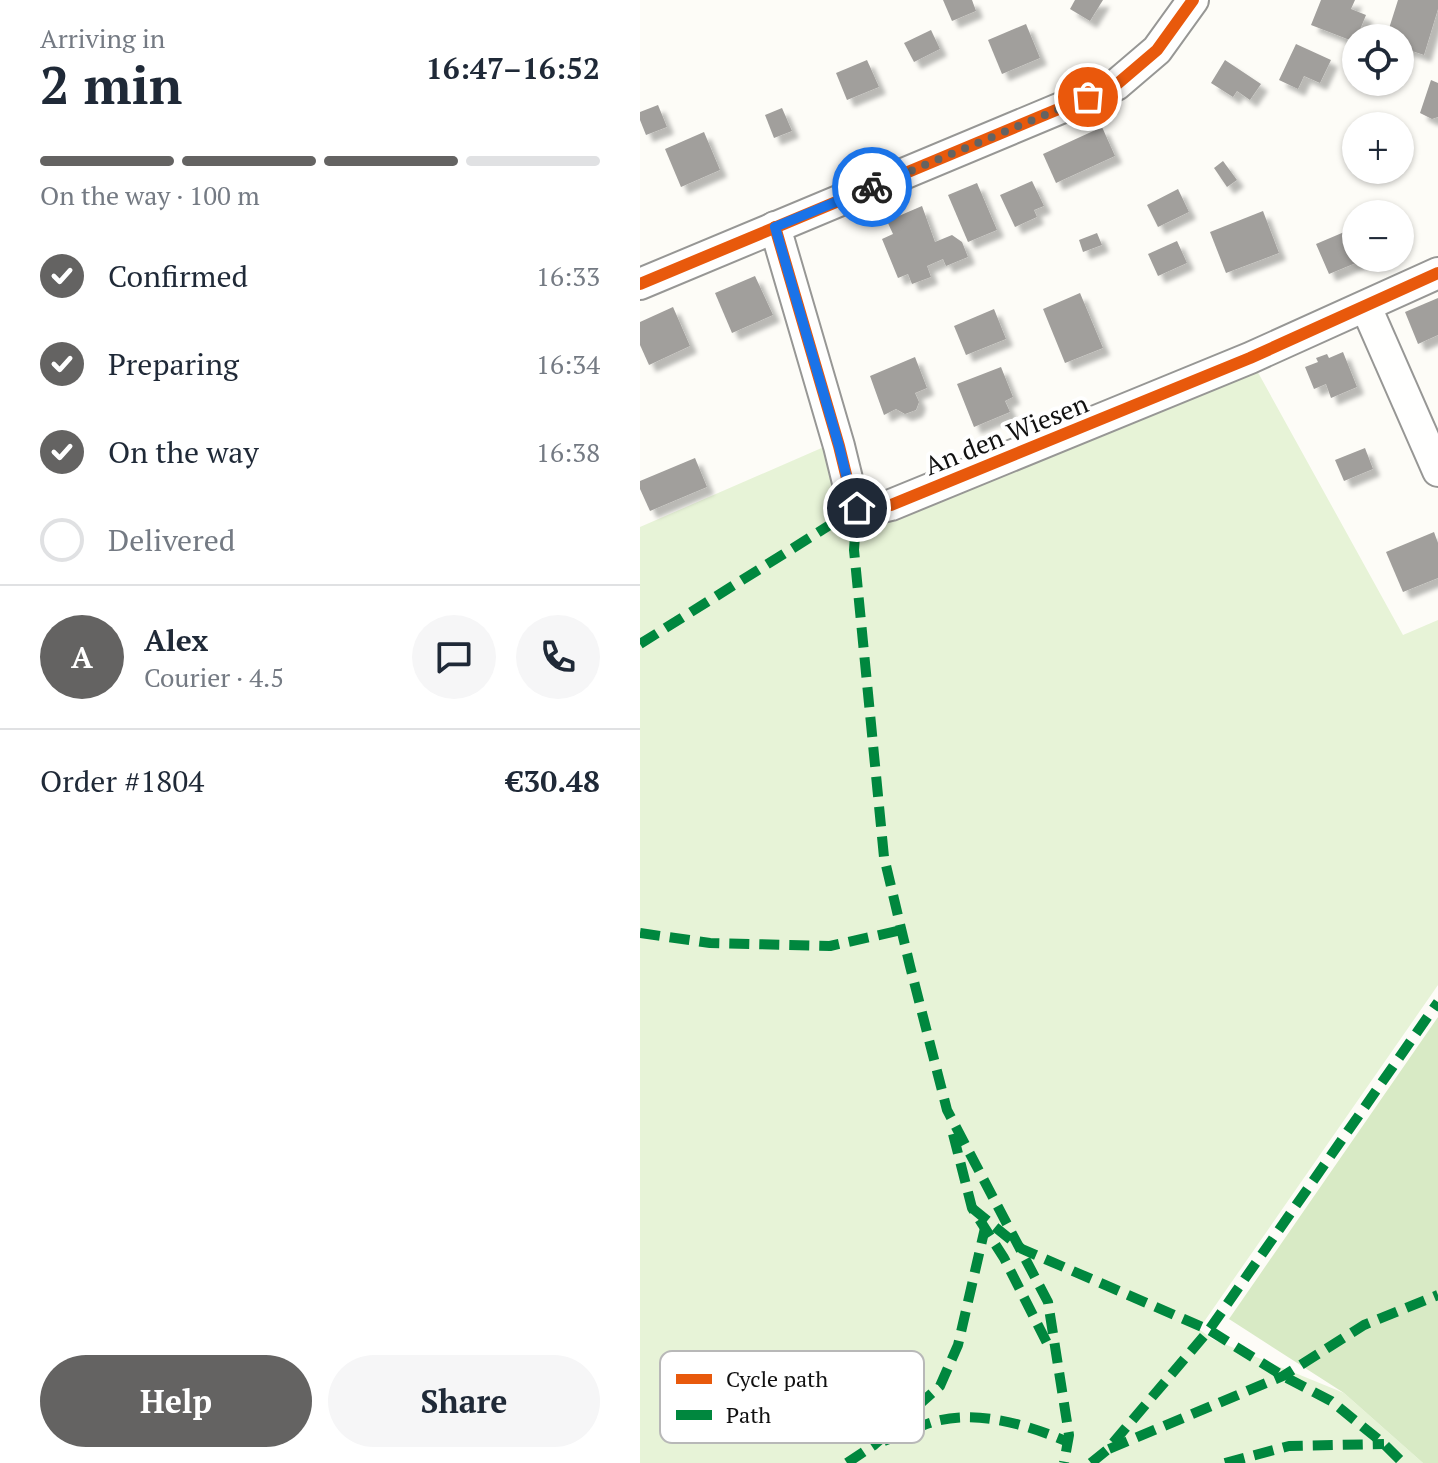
<!DOCTYPE html>
<meta charset="utf-8">
<style>
:root{--surface:#fff;--page:#f6f6f7;--text:#1f2937;--muted:#747a83;--line:#e0e1e3;--accent:#646362}
body{margin:0;font-family:"PT Serif",serif;background:var(--page);color:var(--text);height:100vh;display:flex;flex-direction:column;font-size:30px;white-space:nowrap}
*{box-sizing:border-box;margin:0}
p{font-size:26px;color:var(--muted)}
.icon{flex:none;width:44px;height:44px;fill:none;stroke:currentColor;stroke-width:2;stroke-linecap:round;stroke-linejoin:round}
.map{position:relative;flex:1;overflow:hidden}
.panel{display:flex;flex-direction:column;background:var(--surface);width:640px}
.panel>*{flex:none}
.fabs{position:absolute;left:702px;top:24px;display:grid;gap:16px}
.fabs a{display:grid;place-items:center;width:72px;height:72px;border-radius:50%;background:var(--surface);box-shadow:0 2px 6px #0004;font-size:40px}
.pin{position:absolute;display:grid;place-items:center;width:68px;height:68px;color:#fff;margin:-34px;border:4px solid #fff;border-radius:50%;box-shadow:0 2px 8px #0007}
.courier{position:absolute;display:grid;place-items:center;width:80px;height:80px;margin:-40px;border:6px solid #1a73e8;border-radius:50%;background:#fff;color:#222;box-shadow:0 2px 10px #0007}
.head em{font-style:normal;font-weight:600}
.head div{display:flex;flex-direction:column-reverse}
.head{display:flex;align-items:center;justify-content:space-between;height:136px;padding:0 40px}
h1{font-size:52px;font-weight:600;line-height:60px}
.bar{display:grid;grid-template-columns:repeat(4,1fr);gap:12px 8px;align-content:center;height:96px;padding:0 40px}
.bar i{height:10px;border-radius:6px;background:var(--line)}
.bar .selected{background:var(--accent)}
.bar p{grid-column:span 4}
.line{display:flex;align-items:center;gap:20px;padding:0 40px;border-top:2px solid var(--line)}
.line div{flex:1}
.round{display:grid;place-items:center;flex:none;width:84px;height:84px;border-radius:42px;background:var(--page)}
ol{padding:0 40px;list-style:none}
li{display:flex;align-items:center;gap:24px;height:88px}
li p{margin-inline-start:auto}
li .icon{padding:8px;border-radius:50%;background:var(--accent);color:#fff;stroke-width:4}
li:last-child{color:var(--muted)}
li i{width:44px;height:44px;border:4px solid var(--line);border-radius:50%}
.cta{display:flex;gap:16px;margin-top:auto;padding:16px 40px}
.cta a{flex:1;height:92px;border-radius:48px;background:var(--accent);color:#fff;font-size:32px;font-weight:600;line-height:92px;text-align:center}
.cta a+a{background:var(--page);color:var(--text)}
main{display:flex;flex:1;min-height:0}
.map>svg:first-child{display:block}
</style>
<main>
<section class="panel">
<div class="head"><div><h1>2 min</h1><p>Arriving in</p></div><em>16:47–16:52</em></div>
<div class="bar"><i class="selected"></i><i class="selected"></i><i class="selected"></i><i></i><p>On the way · 100 m</p></div>
<ol>
<li><svg class="icon" aria-label="check" viewBox="0 0 24 24"><path d="M5 12l5 5 9-10"/></svg>Confirmed<p>16:33</p></li>
<li><svg class="icon" aria-label="check" viewBox="0 0 24 24"><path d="M5 12l5 5 9-10"/></svg>Preparing<p>16:34</p></li>
<li><svg class="icon" aria-label="check" viewBox="0 0 24 24"><path d="M5 12l5 5 9-10"/></svg>On the way<p>16:38</p></li>
<li><i></i>Delivered</li>
</ol>
<div class="line" style="height:144px"><b class="round" style="background:var(--accent);color:#fff">A</b><div><b>Alex</b><p>Courier · 4.5</p></div><a class="round"><svg class="icon" aria-label="chat" viewBox="0 0 24 24"><path d="M4 5h16v11H9l-5 4z"/></svg></a><a class="round"><svg class="icon" aria-label="phone" viewBox="0 0 24 24"><path d="M5 4h4l2 5-3 2q2 4 5 5l2-3 5 2v4C11 20 4 13 5 4z"/></svg></a></div>
<div class="line" style="height:104px"><div>Order #1804</div><b>€30.48</b></div>
<div class="cta"><a>Help</a><a>Share</a></div>
</section>
<div class="map">
<svg width="798" height="1463" viewBox="0 0 798 1463">
<defs>
<filter id="shadow"><feDropShadow dx="7" dy="7" stdDeviation="2" flood-color="#0004"/></filter>
</defs>
<rect width="100%" height="100%" fill="#fdfcf7"/>
<path fill="#e7f3d7" d="M610,358L763,635L798,620V985L559,1329L572,1339L704,1393L783,1463H0V527L193,443L214,519Z"/>
<path fill="#d8eac5" d="M798,1017V1463H783L704,1393L589,1319Z"/>
<g fill="#a19f9c" filter="url(#shadow)">
<path d="M303,0H332L336,11L312,21Z"/>
<path d="M435,0H463L450,21L430,9Z"/>
<path d="M681,0H715L711,9L726,15L715,42L671,25Z"/>
<path d="M758,0H798V9L784,55L760,47V38H746Z"/>
<path d="M386,24L400,58L362,74L348,40Z"/>
<path d="M291,30L300,49L274,62L264,43Z"/>
<path d="M656,44L691,60L680,83L664,76L658,89L639,80Z"/>
<path d="M227,60L239,87L207,100L196,73Z"/>
<path d="M585,60L621,84L610,100L597,91L593,97L571,83Z"/>
<path d="M791,80L798,83V117L792,119L780,113Z"/>
<path d="M18,105L27,127L6,135L0,120V112Z"/>
<path d="M142,108L152,131L134,138L125,115Z"/>
<path d="M462,127L475,156L416,183L403,154Z"/>
<path d="M64,132L80,170L41,187L25,149Z"/>
<path d="M583,161L597,180L587,187L574,168Z"/>
<path d="M392,181L404,206L394,210L397,217L375,227L360,195Z"/>
<path d="M337,183L357,230L328,242L308,195Z"/>
<path d="M538,189L549,212L518,227L507,205Z"/>
<path d="M282,206L295,242L312,235L322,242L328,257L306,266L303,259L287,266L291,277L272,284L268,274L258,278L242,239L253,234L247,221Z"/>
<path d="M623,211L639,253L586,273L570,232Z"/>
<path d="M716,227V258H728L689,274L676,244Z"/>
<path d="M457,233L462,245L443,252L439,240Z"/>
<path d="M537,241L547,263L518,276L508,254Z"/>
<path d="M115,276L133,315L92,333L75,293Z"/>
<path d="M440,293L463,348L425,363L403,309Z"/>
<path d="M798,298V335L778,344L765,312Z"/>
<path d="M33,307L50,346L9,365L0,345V322Z"/>
<path d="M354,309L366,339L326,355L314,326Z"/>
<path d="M703,352L717,387L691,398L686,384L674,389L665,367L678,362L676,358L687,354L689,358Z"/>
<path d="M275,357L287,388L275,393L279,402L276,410L265,414L256,409L244,415L230,376Z"/>
<path d="M361,367L373,397L365,401L370,412L334,427L317,384Z"/>
<path d="M725,448L733,469L704,481L695,460Z"/>
<path d="M55,458L67,487L10,511L0,489V481Z"/>
<path d="M794,532L798,543V578L763,592L746,552Z"/>
</g>
<g fill="none" stroke-linecap="round" stroke-linejoin="round">
<defs>
<g id="minor">
<path d="M135,227L199,446L211,495L217,508L230,510L251,505L610,358L798,273"/>
<path d="M0,284L476,85L517,50L553,0"/>
<path d="M726,307L798,471"/>
</g>
</defs>
<use href="#minor" stroke="#979795" stroke-width="34"/>
<use href="#minor" stroke="#fffffe" stroke-width="30"/>
<g stroke="#00873e" stroke-width="10" stroke-dasharray="20 10" stroke-linecap="butt">
<path d="M217,508L214,550L244,857L270,966L307,1110L408,1302L429,1435L424,1463"/>
<path d="M0,644L217,508"/>
<path d="M0,933L70,943L190,946L262,930"/>
<path d="M313,1134L332,1208L364,1258L411,1351"/>
<path d="M332,1208L382,1249L569,1330L643,1376L691,1401L744,1444L763,1463"/>
<path d="M244,1441C261,1435 278,1426 296,1421C339,1410 388,1425 428,1442"/>
<path d="M469,1449L643,1376L724,1325L798,1295"/>
<path d="M207,1463L234,1445L300,1386L318,1345L345,1228"/>
<path d="M451,1463L467,1450L569,1330L798,1002"/>
<path d="M585,1463L649,1446L744,1444"/>
</g>
<defs>
<g id="cycleway">
<path d="M135,227L199,446L211,495L217,508L230,510L251,505L610,358L798,273"/>
<path d="M0,284L476,85L517,50L553,0"/>
</g>
</defs>
<use href="#cycleway" stroke="#fff" stroke-width="17"/>
<use href="#cycleway" stroke="#e8590c" stroke-width="12"/>
</g>
<g fill="none" stroke-linecap="round" stroke-linejoin="round">
<path stroke="#646362" stroke-width="8" stroke-dasharray="0 14.4" d="M232,187L448,97"/>
<path stroke="#1a73e8" stroke-width="10" d="M217,508L211,495L199,446L135,227L232,187"/>
</g>
<g text-anchor="middle" dominant-baseline="central" stroke-width="8" stroke-linejoin="round" paint-order="stroke">
<g font-size="26" fill="#111" stroke="#fff">
<text transform="translate(366 434) rotate(-22)">An den Wiesen</text>
</g>
</g>
<rect x="20" y="1351" width="264" height="92" rx="12" fill="#fff" stroke="#b8b8b8" stroke-width="2"/>
<rect x="36" y="1374" width="36" height="10" fill="#e8590c"/>
<rect x="36" y="1410" width="36" height="10" fill="#00873e"/>
<g font-size="22" fill="#111">
<text x="86" y="1387">Cycle path</text>
<text x="86" y="1423">Path</text>
</g>
</svg>
<div class="fabs">
<a><svg class="icon" aria-label="locate" viewBox="0 0 24 24"><circle cx="12" cy="12" r="6"/><path d="M12 2v4M12 18v4M2 12h4M18 12h4"/></svg></a>
<a>+</a>
<a>−</a>
</div>
<div class="pin" style="left:448px;top:97px;background:#ea580c"><svg class="icon" aria-label="bag" viewBox="0 0 24 24"><path d="M5 8h14l-1 12H6zM9 8a3 3 0 0 1 6 0"/></svg></div>
<div class="pin" style="left:217px;top:508px;background:#1f2937"><svg class="icon" aria-label="home" viewBox="0 0 24 24"><path d="M3 11l9-7 9 7M6 9v11h12V9"/></svg></div>
<div class="courier" style="left:232px;top:187px"><svg class="icon" aria-label="bike" viewBox="0 0 24 24"><circle cx="6" cy="16" r="4"/><circle cx="18" cy="16" r="4"/><path d="M6 16l4-8h5l3 8M10 8l3 8H6M13 5h3"/></svg></div>
</div>
</main>
